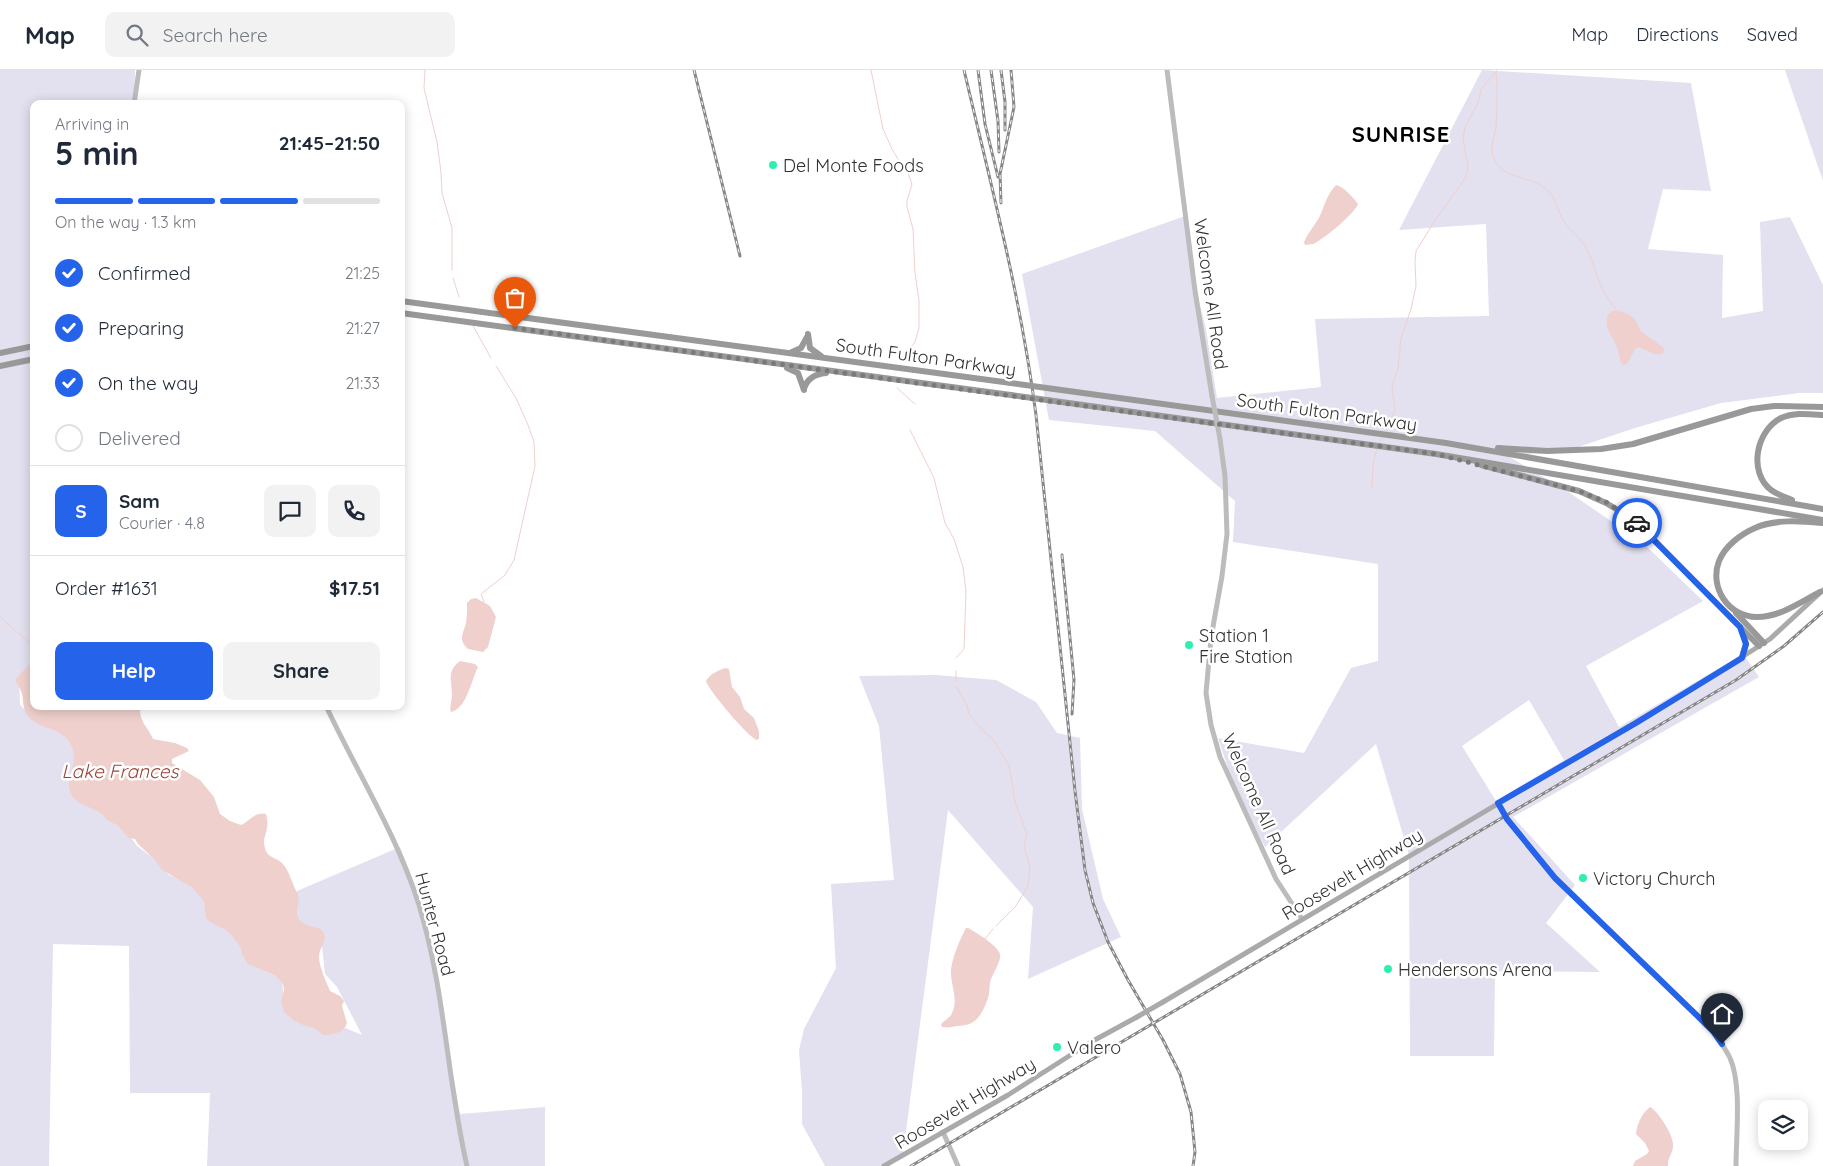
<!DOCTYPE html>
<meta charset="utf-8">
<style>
:root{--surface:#fff;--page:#f2f2f3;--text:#1f2937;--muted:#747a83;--line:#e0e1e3;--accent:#2563eb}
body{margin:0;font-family:Quicksand,sans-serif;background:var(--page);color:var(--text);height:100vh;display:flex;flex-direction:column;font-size:19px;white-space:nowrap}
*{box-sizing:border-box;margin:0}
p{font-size:16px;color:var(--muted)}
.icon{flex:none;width:28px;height:28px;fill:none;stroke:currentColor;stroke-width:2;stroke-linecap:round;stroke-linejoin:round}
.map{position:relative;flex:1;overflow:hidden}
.sheet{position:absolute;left:30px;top:30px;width:375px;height:610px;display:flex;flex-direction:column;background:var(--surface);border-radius:10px;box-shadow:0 2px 12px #0003}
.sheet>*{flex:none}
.buttons{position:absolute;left:1758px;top:1030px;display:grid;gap:10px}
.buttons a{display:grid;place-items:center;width:50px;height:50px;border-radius:10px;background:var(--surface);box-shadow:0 2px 12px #0003;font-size:25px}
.pin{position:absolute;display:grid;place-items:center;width:42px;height:42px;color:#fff;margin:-51px -21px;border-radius:50% 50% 50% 0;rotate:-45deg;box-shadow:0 0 5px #0007}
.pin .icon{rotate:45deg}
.courier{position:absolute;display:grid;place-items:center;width:50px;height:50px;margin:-25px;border:4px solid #2563eb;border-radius:50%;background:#fff;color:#222;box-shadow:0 1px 6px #0007}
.head em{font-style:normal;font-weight:700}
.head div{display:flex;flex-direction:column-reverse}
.head{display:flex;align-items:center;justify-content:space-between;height:85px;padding:0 25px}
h1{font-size:32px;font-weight:700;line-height:38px}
.bar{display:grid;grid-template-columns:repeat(4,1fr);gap:8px 5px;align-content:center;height:60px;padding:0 25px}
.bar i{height:6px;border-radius:4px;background:var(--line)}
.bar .on{background:var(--accent)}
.bar p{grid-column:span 4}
.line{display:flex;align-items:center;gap:12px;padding:0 25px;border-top:1px solid var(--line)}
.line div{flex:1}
.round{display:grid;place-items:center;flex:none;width:52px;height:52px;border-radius:10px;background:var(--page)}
ol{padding:0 25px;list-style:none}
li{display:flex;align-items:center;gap:15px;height:55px}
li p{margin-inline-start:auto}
li .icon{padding:5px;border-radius:50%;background:var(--accent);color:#fff;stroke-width:4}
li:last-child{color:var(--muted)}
li i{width:28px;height:28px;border:2px solid var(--line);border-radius:50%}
.primary-button{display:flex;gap:10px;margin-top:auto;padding:10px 25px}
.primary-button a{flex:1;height:58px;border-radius:10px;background:var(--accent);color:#fff;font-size:20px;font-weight:700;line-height:58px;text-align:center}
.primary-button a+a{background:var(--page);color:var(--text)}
header{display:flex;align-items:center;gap:30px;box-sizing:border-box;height:70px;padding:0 25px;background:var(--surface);border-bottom:1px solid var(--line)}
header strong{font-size:24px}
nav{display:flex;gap:28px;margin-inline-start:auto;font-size:18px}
.search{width:350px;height:45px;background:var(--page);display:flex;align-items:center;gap:12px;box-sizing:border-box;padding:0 18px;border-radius:10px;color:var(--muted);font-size:19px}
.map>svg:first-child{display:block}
</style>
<header>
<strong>Map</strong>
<div class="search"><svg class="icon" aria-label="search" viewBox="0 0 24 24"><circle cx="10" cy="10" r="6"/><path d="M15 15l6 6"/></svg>Search here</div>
<nav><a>Map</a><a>Directions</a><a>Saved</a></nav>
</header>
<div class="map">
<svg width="1823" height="1096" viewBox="0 0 1823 1096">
<rect width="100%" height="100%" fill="#fff"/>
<g fill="#e3e0ef" fill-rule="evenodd">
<path d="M0,0H135L134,34H34V591L19,607L20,635L36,651L64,662L77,679L101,738L123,756L137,776L157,791L169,805L185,810L282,904L284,941L299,946L324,949L362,965L337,917L325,904L321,867L294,848L297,821L400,777L428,868L460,1044L545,1037V1096H207L210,1023H130L129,876L53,874L49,1096H0Z"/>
<path d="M1482,0L1691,13L1711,121L1663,119L1648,179L1723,185L1722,248L1763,241L1760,152L1790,147L1823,215V323H1799L1721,333L1635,358L1566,381L1508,386L1570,423L1643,473L1703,531L1586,596L1619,657L1743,584L1759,607L1513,747L1575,815L1546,853L1600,902L1495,901L1494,986H1410L1409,785L1376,674L1265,777L1236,723L1218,668L1304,683L1351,598L1378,591V494L1233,472L1235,431L1155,361L1049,350L1022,204L1185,146L1199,231L1206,259L1217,328L1321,317L1315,249L1489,246L1486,154L1399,160ZM1529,630L1564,690L1496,731L1462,676Z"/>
<path d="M1785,0H1823V111Z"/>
<path d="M936,605L996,610L1036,632L1057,663L1080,668L1082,739L1103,829L1121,867L1028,909L1033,837L948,740L903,1084L886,1096H825L802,1054V1022L799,980L804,959L836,898L831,814L894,810L879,656L859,606Z"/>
</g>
<g fill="#efd0cc">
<path d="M1336,115C1344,117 1353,127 1358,134C1355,143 1323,170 1313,174C1312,174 1306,175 1305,175L1304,172C1308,163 1314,156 1319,148C1324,137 1327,124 1336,115Z"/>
<path d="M1613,241C1621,240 1633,245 1637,253C1639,257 1639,260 1643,263C1649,268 1656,271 1662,277L1664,279L1663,284H1654L1639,277L1635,279L1627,294L1622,295C1619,288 1619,282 1616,275C1611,262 1604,261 1608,244Z"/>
<path d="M476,528L490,536L496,547L488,577L483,582L468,579C458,570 463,564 466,553C467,547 467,540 467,533L471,529Z"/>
<path d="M34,589V636H140C139,652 147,655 153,669L175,673L187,678L189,681L172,689V693L200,710L214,727L220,744L230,751L241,755C250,751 255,741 266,744C271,761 261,766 265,778C267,788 276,787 282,793C290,801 292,815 298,824C300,831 297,835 297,841C296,856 312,855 322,860C329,873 320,874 319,886C319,897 326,911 330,921L340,926L344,931L342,936L347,953C344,963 333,965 323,965L314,958L303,955L293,950L284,942L281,931L284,920L283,914L275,905L248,894L242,884L241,878L234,868L226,860L210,852L206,848L204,831L192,817L162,800L155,790L138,774L135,769L129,768L117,755L107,750C100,737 81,738 73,727C61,710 81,695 71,675C63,657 39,660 28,646C22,639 24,631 22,624C21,619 17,614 15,610Z"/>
<path d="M460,591L475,594L478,597C471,611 467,638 451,642C449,638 452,630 452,624C452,610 446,602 460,591Z"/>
<path d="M726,598L729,599L732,617L740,627L744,639L754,648L759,661V669L757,670C749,668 709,621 706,611C710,604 718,600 726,598Z"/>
<path d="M966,858H968C976,862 998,876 1000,884C1002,889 993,904 991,909C989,914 990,922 988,928C982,945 976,956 957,956C952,957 947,958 942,957L941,954C945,950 950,948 952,943C959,930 950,913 951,900C952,888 960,869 966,858Z"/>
<path d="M1650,1037C1658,1041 1675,1067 1673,1077C1672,1085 1668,1086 1668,1096H1633L1635,1091L1647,1084L1649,1081L1645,1073L1636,1064C1637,1054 1642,1043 1650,1037Z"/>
</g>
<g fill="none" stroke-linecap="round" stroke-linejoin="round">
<g stroke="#efd0cc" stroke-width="1">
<path d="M425,0L424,18L437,72L441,102L442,123L452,158V200"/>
<path d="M871,0L883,59L892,79L904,99L908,103L912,114L907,131V137L913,159L915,203L919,231V258L915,272L902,289"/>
<path d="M1496,3C1498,21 1497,38 1496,56C1495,66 1490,76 1493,86C1502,112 1534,104 1549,122C1556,129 1557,138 1561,146C1566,157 1578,165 1585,176C1592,187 1594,199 1599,211C1603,222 1610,231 1617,241"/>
<path d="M453,208L459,227"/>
<path d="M473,256L491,288"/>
<path d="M897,318L915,334"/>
<path d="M910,360L934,408L945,453L954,469L963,497L966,521L964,579L956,588"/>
<path d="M1385,363L1395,340L1392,317L1398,298L1401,268L1411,239L1416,216L1415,192L1416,181L1434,152L1466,107L1468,96L1463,69L1465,57L1478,33L1481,20L1497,0"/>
<path d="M1379,374L1383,366"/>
<path d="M1372,417L1373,395L1377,378"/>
<path d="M484,532L481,524L505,505L514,490L535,396L534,372L528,355L516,328L496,296"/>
<path d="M0,547L34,577"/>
<path d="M956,601V611"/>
<path d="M956,616L967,636L969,644L985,663L992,668L1009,695L1015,732L1027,764L1024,776L1030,798L1028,816L1016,836L996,856"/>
<path d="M985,869L993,859"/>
</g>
<g stroke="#bcbcbc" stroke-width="5">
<path d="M1167,0L1195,221L1212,326"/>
<path d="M134,34L139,0"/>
<path d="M1220,369L1225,406L1227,464L1222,506L1211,568L1206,623L1211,655L1220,687L1276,809L1302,849"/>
<path d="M326,636C357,702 397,765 419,835C445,920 447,1010 467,1096"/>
<path d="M1498,733L1507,749L1555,808L1713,961C1719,970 1725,978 1730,988C1742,1015 1736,1065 1736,1096"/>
<path d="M943,1062L958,1096"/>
</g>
<g stroke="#aaa" stroke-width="5">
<path d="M1163,932L1697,616L1770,569L1823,520"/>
<path d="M884,1096L1008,1025L1091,972L1137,947"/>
</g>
<g stroke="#999" stroke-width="6">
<path d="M401,231L1011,313"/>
<path d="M401,243L1011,325"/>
<path d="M808,264L810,278L821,286"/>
<path d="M792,282L801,278L807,267"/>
<path d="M0,283L34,276"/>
<path d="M0,296L34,289"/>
<path d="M787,298L798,303L804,320"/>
<path d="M804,319C807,308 815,304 826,303"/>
<path d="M1054,319L1446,373L1823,439"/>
<path d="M1047,330L1436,384L1823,450"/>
<path d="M1498,378L1547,381L1601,379L1633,374L1751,339L1774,336L1823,337"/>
<path d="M1481,395L1579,421L1606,433L1618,440L1646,462L1759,576"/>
<path d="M1792,430C1785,427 1778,425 1771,420C1748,402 1756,361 1781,348C1794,342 1809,344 1823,345"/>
<path d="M1820,522C1801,532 1780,547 1757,547C1728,547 1709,517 1719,491C1725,476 1741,464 1755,458C1775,449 1801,451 1822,453"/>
<path d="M1736,543L1764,573"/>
<path d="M1742,560L1746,574L1742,587"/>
</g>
<defs>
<g id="rail">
<path d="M694,0L740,186"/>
<path d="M964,0C991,115 1021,228 1036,345L1075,721L1085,800L1093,833L1108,872L1128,910L1163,970L1180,1004L1191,1042L1195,1082L1193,1096"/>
<path d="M978,0L985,54L998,107"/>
<path d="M991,0L998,51L999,82"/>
<path d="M1001,0L1005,32V60"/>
<path d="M1001,133L1000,104L1014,37L1011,0"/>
<path d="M1062,485L1074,610L1072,644"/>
<path d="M911,1096L1736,610L1784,576L1823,542"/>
</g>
</defs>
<use href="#rail" stroke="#878787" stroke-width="3"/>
<use href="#rail" stroke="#fff" stroke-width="1" stroke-dasharray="4" stroke-linecap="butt"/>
<path stroke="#bcbcbc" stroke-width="5" d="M1212,326L1220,369"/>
<path stroke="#aaa" stroke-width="5" d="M1137,947L1163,932"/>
<g stroke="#999" stroke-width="6">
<path d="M1011,313L1054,319"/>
<path d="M1011,325L1047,330"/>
</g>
</g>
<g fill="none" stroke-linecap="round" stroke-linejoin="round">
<path stroke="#7a7a7a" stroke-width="5" stroke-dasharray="0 9" d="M515,258L1436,384L1579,421L1606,432L1637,453"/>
<path stroke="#2563eb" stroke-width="6" d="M1637,453L1740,557L1746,574L1742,588L1636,653L1498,733L1507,749L1555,808L1713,961L1722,974"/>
</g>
<g fill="#2df0ac" stroke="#fff" stroke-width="2">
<circle cx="773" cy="95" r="5"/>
<circle cx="1189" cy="575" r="5"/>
<circle cx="1583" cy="808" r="5"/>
<circle cx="1388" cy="899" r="5"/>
<circle cx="1057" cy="977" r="5"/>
</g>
<g text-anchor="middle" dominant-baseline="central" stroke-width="5" stroke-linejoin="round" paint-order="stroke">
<g font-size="18" fill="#323232" stroke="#fff" text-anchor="start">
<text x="783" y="95">Del Monte Foods</text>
<text x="1199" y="565">Station 1<tspan x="1199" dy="21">Fire Station</tspan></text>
<text x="1593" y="808">Victory Church</text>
<text x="1398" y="899">Hendersons Arena</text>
<text x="1067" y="977">Valero</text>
</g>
<g font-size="18" fill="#323232" stroke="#fff">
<text transform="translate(1211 224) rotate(82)">Welcome All Road</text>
<text transform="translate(926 287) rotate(8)">South Fulton Parkway</text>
<text transform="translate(1327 342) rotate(8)">South Fulton Parkway</text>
<text transform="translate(1259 734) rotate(66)">Welcome All Road</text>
<text transform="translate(1352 804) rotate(-31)">Roosevelt Highway</text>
<text transform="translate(435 854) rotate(75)">Hunter Road</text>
<text transform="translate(965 1033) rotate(-31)">Roosevelt Highway</text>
</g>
<g font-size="19" font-style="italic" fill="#9b4439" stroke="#fff">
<text x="120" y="701">Lake Frances</text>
</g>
<g font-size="22" font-weight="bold" letter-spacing="1" fill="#000" stroke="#fff">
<text x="1401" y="64">SUNRISE</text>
</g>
</g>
</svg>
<div class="buttons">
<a><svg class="icon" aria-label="layers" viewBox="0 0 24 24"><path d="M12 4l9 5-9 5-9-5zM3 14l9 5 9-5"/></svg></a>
</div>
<div class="pin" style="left:515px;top:258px;background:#ea580c"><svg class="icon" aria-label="bag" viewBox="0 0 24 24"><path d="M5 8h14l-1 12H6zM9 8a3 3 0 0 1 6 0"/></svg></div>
<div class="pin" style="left:1722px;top:974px;background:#1f2937"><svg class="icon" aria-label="home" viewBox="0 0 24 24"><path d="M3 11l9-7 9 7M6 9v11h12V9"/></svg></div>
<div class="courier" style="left:1637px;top:453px"><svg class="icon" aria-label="car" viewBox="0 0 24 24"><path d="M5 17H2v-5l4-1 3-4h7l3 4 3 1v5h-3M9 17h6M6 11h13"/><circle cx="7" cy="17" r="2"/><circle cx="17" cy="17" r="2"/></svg></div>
<section class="sheet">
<div class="head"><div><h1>5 min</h1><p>Arriving in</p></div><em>21:45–21:50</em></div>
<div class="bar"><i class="on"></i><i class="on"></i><i class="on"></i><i></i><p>On the way · 1.3 km</p></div>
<ol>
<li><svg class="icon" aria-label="check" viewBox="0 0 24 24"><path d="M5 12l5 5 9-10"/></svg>Confirmed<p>21:25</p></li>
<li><svg class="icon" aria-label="check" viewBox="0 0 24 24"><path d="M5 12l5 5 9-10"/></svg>Preparing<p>21:27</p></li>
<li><svg class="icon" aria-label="check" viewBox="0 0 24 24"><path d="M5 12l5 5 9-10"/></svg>On the way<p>21:33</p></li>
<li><i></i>Delivered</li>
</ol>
<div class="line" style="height:90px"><b class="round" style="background:var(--accent);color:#fff">S</b><div><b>Sam</b><p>Courier · 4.8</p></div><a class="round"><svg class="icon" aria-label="chat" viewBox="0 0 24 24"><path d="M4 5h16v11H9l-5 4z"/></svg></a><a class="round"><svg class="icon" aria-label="phone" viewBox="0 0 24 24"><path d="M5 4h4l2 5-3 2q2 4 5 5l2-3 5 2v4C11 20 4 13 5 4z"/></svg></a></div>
<div class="line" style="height:65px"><div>Order #1631</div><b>$17.51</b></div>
<div class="primary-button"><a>Help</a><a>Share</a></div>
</section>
</div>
